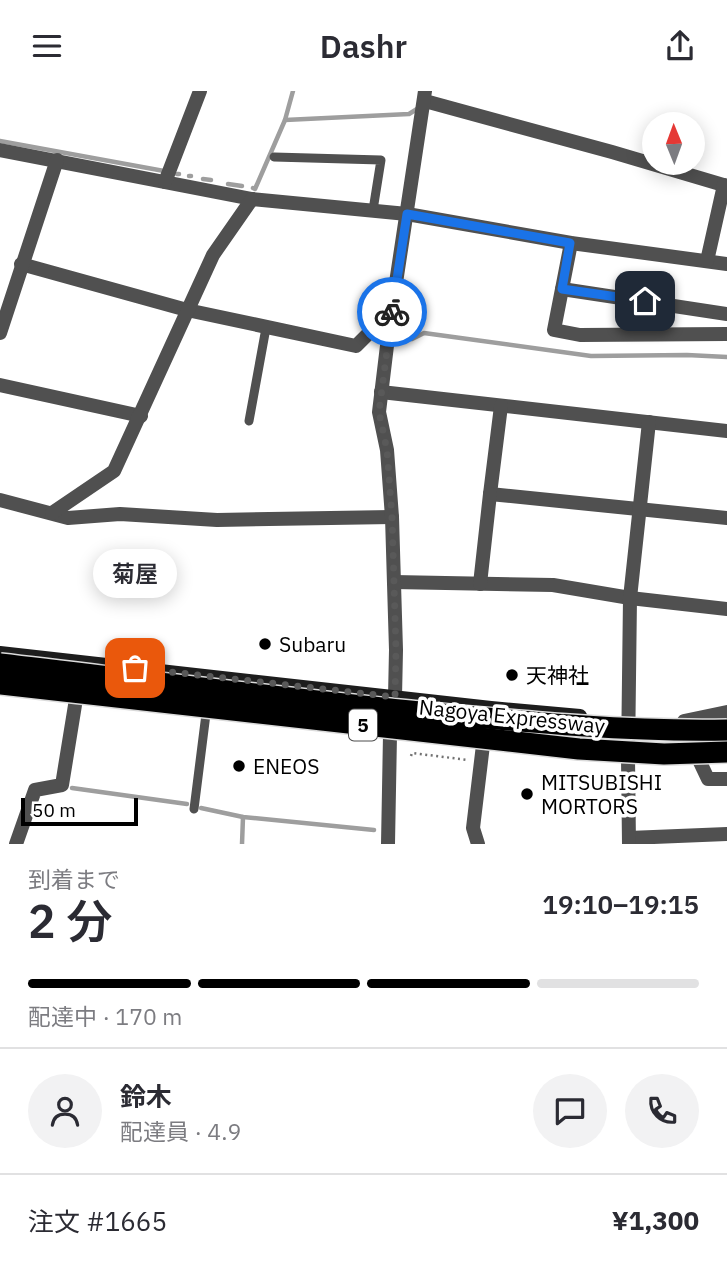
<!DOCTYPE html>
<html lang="ja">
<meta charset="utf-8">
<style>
:root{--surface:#fff;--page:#f2f2f3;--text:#2b2b33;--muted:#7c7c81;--line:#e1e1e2;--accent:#000}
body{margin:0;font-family:"IBM Plex Sans","Noto Sans JP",sans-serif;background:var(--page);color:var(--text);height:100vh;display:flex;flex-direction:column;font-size:26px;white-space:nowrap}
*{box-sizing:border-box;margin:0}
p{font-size:23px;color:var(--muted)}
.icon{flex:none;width:38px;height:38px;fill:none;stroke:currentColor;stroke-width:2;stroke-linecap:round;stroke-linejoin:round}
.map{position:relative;height:753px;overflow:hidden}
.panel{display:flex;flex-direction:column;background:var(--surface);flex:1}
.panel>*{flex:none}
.needle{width:46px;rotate:359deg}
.fabs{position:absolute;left:642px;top:21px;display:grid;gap:14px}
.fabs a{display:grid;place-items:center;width:63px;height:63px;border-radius:50%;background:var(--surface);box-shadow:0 4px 18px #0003;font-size:35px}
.scale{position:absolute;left:21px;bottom:18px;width:117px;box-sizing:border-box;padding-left:7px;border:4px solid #000;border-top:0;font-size:19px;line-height:24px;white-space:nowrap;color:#000;-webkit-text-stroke:5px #fff;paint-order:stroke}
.pin{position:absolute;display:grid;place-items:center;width:60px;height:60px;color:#fff;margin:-30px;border-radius:14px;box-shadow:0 4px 10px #0006}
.courier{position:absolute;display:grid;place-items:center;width:70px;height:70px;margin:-35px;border:5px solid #1a73e8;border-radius:50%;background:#fff;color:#222;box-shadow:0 2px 9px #0007}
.bubble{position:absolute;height:49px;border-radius:24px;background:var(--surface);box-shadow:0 4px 18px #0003;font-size:23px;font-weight:600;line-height:49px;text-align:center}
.overview em{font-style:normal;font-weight:600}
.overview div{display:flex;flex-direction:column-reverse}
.overview{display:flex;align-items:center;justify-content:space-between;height:119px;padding:0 28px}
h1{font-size:46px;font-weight:600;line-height:52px}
.bar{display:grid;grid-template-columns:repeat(4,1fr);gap:10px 7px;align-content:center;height:84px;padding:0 28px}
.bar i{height:9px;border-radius:5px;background:var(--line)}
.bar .current{background:var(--accent)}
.bar p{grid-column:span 4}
.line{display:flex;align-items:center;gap:18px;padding:0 28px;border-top:2px solid var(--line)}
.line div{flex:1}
.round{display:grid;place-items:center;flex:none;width:74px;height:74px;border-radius:37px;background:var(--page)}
header{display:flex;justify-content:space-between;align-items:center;height:91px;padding:0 28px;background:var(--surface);font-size:32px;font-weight:600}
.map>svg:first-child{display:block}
</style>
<header><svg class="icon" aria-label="menu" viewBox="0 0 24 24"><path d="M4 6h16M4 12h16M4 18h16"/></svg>Dashr<svg class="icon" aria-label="share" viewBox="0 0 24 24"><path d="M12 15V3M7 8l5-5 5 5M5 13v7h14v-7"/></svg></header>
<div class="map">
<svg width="727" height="753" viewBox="0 0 727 753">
<rect width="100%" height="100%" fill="#fff"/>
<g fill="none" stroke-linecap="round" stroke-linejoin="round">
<g stroke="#9e9e9e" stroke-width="4.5">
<path d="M285,29L409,23L417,18"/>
<path d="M0,50L164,80"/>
<path d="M177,83H179"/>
<path d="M189,85H191"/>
<path d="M203,88L211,89"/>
<path d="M228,93L242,95"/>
<path d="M253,97L255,98L285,29L293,0"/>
<path d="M397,245L412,248L424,242L591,265L687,264L727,266"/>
<path d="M72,697L187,713"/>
<path d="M201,717L243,726L374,739"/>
<path d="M242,753L243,726"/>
</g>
<path stroke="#727272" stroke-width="2.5" stroke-dasharray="2 3.5" stroke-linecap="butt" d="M411,665L412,662L468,669"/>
<g stroke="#505050" stroke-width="9">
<path d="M274,66L381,69L373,119"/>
<path d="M249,330L266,237"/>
<path d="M194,718L206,623"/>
</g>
<g stroke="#505050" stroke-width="14">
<path d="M425,10L612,61L727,95"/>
<path d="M0,59L252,108L407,123L571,152L727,173"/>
<path d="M165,91L200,0"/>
<path d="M571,152L554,239L580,244L727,243"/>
<path d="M707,170L724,94"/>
<path d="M21,173L187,219L356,255L369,242L389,238"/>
<path d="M562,198L727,223"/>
<path d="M0,242L57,69"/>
<path d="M0,294L141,325"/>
<path d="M381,301L727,340"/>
<path d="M501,315L490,403L727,427"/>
<path d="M0,409L68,427L120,423L217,429L392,426"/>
<path d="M52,422L114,380L213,164L252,108"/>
<path d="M394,491L553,494L630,507L727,518"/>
<path d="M480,493L490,403"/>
<path d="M395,606L396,559L392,426L387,359L379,321L389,238L425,0"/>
<path d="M684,630L727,621"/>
<path d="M699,669L708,688H727"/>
<path d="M629,747L727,743"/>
<path d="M16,753L35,699L62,694L76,608"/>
<path d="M388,753L390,644"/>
<path d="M478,753L473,737L483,654"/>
<path d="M629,753L628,667L630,507L649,331"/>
</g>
<path stroke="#1d1d1d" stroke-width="14" d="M0,562L491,617L580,625"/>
<defs>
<g id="highway-bridge">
<path d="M0,573C137,589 273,606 410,620C516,630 621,641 727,639"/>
<path d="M0,593L579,658L664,663L727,661"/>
</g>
</defs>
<use href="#highway-bridge" stroke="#dbdbdb" stroke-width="24" stroke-linecap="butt"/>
<use href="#highway-bridge" stroke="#000" stroke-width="21"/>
</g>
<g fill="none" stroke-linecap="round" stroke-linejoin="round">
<path stroke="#595959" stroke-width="7" stroke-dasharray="0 12.6" d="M135,577L395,606L396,559L392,426L387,359L379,321L392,221"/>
<path stroke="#1a73e8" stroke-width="9" d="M392,221L407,123L570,152L562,198L645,210"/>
</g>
<g fill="#000" stroke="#fff" stroke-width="2.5">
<circle cx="265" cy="553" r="7"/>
<circle cx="512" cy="584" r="7"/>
<circle cx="239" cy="675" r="7"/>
<circle cx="527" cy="703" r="7"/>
</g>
<g text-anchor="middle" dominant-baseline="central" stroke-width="7" stroke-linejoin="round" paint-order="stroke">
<rect fill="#fff" stroke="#4c4c4c" stroke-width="2" x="349" y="618.5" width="28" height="31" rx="5"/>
<g font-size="19" font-weight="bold" fill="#000">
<text x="363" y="634">5</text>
</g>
<g font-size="21" fill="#000" stroke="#fff" text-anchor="start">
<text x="279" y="553">Subaru</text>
<text x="526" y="584">天神社</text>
<text x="253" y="675">ENEOS</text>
<text x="541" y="691">MITSUBISHI<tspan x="541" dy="24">MORTORS</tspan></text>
</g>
<g font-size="21" fill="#000" stroke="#fff">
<text transform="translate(512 625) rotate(6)">Nagoya Expressway</text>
</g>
</g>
</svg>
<div class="fabs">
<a><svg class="needle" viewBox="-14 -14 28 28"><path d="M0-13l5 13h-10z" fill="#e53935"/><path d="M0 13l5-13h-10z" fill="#7c7c81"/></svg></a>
</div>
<div class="scale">50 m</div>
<div class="pin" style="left:135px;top:577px;background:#ea580c"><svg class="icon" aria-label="bag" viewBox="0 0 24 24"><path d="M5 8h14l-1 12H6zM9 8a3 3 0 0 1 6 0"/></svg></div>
<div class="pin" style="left:645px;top:210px;background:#1f2937"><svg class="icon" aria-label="home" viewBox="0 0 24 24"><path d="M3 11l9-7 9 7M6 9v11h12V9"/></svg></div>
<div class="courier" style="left:392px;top:221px"><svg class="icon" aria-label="bike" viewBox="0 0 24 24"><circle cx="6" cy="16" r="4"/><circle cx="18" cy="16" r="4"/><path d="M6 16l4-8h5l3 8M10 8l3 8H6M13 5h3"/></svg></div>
<div class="bubble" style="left:93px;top:458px;width:84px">菊屋</div>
</div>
<section class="panel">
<div class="overview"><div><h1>2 分</h1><p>到着まで</p></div><em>19:10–19:15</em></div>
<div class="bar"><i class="current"></i><i class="current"></i><i class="current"></i><i></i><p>配達中 · 170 m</p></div>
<div class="line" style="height:126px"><a class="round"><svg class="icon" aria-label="person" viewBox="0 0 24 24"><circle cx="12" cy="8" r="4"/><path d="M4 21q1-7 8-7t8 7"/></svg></a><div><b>鈴木</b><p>配達員 · 4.9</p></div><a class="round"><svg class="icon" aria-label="chat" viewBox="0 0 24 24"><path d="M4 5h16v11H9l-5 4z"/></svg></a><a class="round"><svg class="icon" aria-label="phone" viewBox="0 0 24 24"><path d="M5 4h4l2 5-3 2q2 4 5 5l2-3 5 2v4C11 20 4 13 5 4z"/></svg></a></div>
<div class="line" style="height:91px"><div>注文 #1665</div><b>¥1,300</b></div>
</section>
